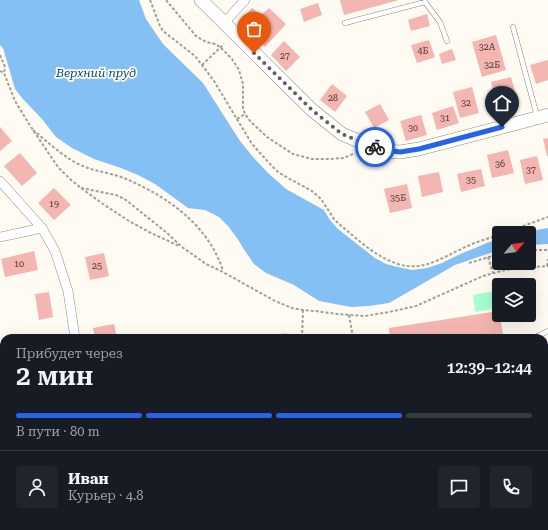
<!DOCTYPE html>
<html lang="ru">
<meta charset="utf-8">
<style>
:root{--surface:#171b24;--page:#20242c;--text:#f1f3f6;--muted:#9ea1a6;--line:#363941;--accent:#2563eb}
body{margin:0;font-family:"Roboto Serif",serif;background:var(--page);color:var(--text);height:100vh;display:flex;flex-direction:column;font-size:15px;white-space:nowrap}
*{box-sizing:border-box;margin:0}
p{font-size:13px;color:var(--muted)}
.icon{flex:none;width:22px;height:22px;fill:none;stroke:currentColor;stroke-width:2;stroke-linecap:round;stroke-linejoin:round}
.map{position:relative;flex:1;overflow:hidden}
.drawer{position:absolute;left:0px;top:334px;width:548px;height:196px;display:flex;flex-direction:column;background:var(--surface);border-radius:12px 12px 0 0;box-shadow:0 4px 16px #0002}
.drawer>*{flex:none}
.needle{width:26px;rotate:61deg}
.tools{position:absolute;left:492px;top:226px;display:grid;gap:8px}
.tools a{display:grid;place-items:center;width:44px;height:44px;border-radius:4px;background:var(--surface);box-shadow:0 4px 16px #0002;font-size:20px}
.pin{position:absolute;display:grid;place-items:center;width:34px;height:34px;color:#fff;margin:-41px -17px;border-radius:50% 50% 50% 0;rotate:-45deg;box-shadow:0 0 4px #0007}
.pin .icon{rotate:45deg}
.courier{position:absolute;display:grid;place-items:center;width:40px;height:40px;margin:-20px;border:3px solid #2563eb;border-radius:50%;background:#fff;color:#222;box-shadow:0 1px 5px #0007}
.headline em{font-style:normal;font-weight:600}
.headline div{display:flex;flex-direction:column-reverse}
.headline{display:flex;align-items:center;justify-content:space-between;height:68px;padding:0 16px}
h1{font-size:26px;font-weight:600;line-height:30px}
.bar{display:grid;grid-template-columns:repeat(4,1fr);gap:6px 4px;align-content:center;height:48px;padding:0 16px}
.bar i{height:5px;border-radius:3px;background:var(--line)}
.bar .active{background:var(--accent)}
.bar p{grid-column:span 4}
.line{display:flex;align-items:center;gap:10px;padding:0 16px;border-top:1px solid var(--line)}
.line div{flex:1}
.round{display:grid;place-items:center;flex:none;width:42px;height:42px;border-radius:4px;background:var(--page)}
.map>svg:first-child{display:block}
</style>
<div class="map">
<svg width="548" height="530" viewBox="0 0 548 530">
<rect width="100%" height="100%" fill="#fffbf3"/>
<path fill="#a8fed0" d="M494,291L497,308L475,312L473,295Z"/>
<g fill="#85c0f5">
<path d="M0,0H139L146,19L163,44L203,83L240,141L253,157L267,172L286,189L324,210L330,220L338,229L375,258L386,264L398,267L412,270L427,268L442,263L458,255L487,243L499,239V250L455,265L389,303L369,306L351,307L319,301L294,285L266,273L254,264L245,251L237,238L228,226L219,217L205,210L188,208L155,184L138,175L121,168L94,159L72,148L56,137L42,119L22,98L15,89L3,48L0,45Z"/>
<path d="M548,228V244L529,245V233H519Z"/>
</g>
<g fill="#f4b6b1">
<path d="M340,0H399L344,15Z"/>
<path d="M318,3L322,15L304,22L300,9Z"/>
<path d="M252,8L261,15L269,8L286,24L265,47L239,22Z"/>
<path d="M427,14L430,26L411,31L408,20Z"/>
<path d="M496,35L506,70L482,77L472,42Z"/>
<path d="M429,40L435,57L417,63L411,45Z"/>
<path d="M284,41L300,57L286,71L271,55Z"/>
<path d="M452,49L456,60L442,64L439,54Z"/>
<path d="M548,60V80L536,84L530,65Z"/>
<path d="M511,77L517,98L496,104L491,82Z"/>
<path d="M332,84L347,96L335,112L320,100Z"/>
<path d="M472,87L479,113L460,118L453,92Z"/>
<path d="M380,104L389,120L374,128L365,112Z"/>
<path d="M453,106L459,123L437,130L432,113Z"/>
<path d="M421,115L427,135L406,141L400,121Z"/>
<path d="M0,127L12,141L0,151Z"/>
<path d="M548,138V156H547L543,139Z"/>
<path d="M508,150L514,173L492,178L487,155Z"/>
<path d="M20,153L37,173L22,186L4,166Z"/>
<path d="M537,156L543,180L525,184L520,160Z"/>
<path d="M481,169L485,186L461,192L457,174Z"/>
<path d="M439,172L443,192L422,197L418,176Z"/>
<path d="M407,184L412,208L390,213L384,189Z"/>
<path d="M54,188L71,205L54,220L38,203Z"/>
<path d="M34,251L38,270L5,277L1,259Z"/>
<path d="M104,253L109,276L90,280L85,257Z"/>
<path d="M49,292L53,317L39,320L35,294Z"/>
<path d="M499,311L503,334L476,338H390L389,328Z"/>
<path d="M114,324L117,338H95L93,328Z"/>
<path d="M287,333V338H258V337Z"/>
<path d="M57,334L58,338H42L41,336Z"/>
<path d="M548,365V390L544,391V366Z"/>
<path d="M4,396V415L0,416V397Z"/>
<path d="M4,470V493H0V471Z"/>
<path d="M548,484V502L544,503V485Z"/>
<path d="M418,526H448V527L434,530H419Z"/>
</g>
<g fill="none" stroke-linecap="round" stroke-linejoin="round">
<defs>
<g id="lane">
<path d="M425,2L440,22L447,41"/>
<path d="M345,23L425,2V0"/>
<path d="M513,27L537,116"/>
<path d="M534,338L548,331"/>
<path d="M340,526L341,530"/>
<path d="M404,526L405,530"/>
<path d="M206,530L236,526"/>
</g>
<g id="street">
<path d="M224,23L245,0"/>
<path d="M0,181L42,228L55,251L68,291L75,338"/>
<path d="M0,237L42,228"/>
<path d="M0,377L4,376"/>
</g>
<g id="secondary">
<path d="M201,0L312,110L342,134L368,145L385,151L400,152L419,149L548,115"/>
<path d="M204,526L205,530"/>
</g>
<g id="primary">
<path d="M544,438L548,437"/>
<path d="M544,452L548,451"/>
<path d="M0,518H4"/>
<path d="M0,528L28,526"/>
</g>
</defs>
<use href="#lane" stroke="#8d8a83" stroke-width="5.5"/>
<use href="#street" stroke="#8d8a83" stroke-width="10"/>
<use href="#secondary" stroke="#8d8a83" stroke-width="14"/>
<use href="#primary" stroke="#a3525b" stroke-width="15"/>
<g stroke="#a29f99" stroke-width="2" stroke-dasharray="3 2" stroke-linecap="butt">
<path d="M150,0L160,26L163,31L195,56L202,65L214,81L252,144L269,163L278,172L288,178L312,191L321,199L334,219L339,224C354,236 369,251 386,259C420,277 439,258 470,245C479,241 489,238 499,235"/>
<path d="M166,0L196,36L206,42L215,44L220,47L232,59L239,70L243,84V109L245,114L250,121L267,137L293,154L312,159H330L344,158L355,153"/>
<path d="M0,55L5,67L4,73"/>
<path d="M202,65L224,44"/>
<path d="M0,71L4,73L15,101L31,127L58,167L70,179L81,188L103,204L129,221L149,232L179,246"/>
<path d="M237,119L245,114"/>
<path d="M33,130C48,142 65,159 83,166C94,171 106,172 118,176C124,178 129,180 135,183C174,201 210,229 223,271"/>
<path d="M81,188L116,195L126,200L167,233L182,247L206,264L223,272L275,301L292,308L303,310L315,311L337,314L365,316L389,312L416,306L483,276L505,270L520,268L548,266"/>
<path d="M504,233L548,217"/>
<path d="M529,250H548"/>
<path d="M488,257L493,273"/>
<path d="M469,263L499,254"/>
<path d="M547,266L548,259"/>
<path d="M349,315L353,338"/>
<path d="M302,338L303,310"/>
<path d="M544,469L548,468"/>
<path d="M75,526V530"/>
<path d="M241,529L263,526"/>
</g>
<use href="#lane" stroke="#fff" stroke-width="4.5"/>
<use href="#street" stroke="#fff" stroke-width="9"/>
<use href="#secondary" stroke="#fff" stroke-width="13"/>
<use href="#primary" stroke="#f8adb7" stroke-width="14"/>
</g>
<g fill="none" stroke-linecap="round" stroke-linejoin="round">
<path stroke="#62605b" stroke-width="4" stroke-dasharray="0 7.2" d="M254,53L312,110L342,134L368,145L375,147"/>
<path stroke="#2563eb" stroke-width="5" d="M375,147L385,150L400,152L419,149L502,127"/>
</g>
<g text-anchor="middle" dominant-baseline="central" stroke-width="3.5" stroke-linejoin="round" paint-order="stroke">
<g font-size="9" fill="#473633">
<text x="487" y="47">32А</text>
<text x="423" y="51">4Б</text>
<text x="285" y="56">27</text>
<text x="492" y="65">32Б</text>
<text x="333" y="98">28</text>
<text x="466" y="103">32</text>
<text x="445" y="118">31</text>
<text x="413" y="128">30</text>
<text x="500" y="164">36</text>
<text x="531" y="170">37</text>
<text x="471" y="180">35</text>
<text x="398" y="198">35Б</text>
<text x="54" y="204">19</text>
<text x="19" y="264">10</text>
<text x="97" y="266">25</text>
</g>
<g font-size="12" font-style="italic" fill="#0a456f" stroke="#fff">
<text x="96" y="73">Верхний пруд</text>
</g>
</g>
</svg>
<div class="tools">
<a><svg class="needle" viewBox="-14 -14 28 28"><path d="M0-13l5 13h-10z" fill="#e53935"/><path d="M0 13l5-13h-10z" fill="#9ea1a6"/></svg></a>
<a><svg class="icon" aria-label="layers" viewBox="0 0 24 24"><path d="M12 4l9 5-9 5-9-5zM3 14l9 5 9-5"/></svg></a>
</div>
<div class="pin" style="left:254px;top:53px;background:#ea580c"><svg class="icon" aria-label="bag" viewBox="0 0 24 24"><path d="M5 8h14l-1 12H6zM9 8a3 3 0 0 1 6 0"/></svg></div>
<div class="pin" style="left:502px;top:127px;background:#1f2937"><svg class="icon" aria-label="home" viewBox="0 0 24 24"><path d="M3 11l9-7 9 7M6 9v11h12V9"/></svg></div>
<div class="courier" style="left:375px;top:147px"><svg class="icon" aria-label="bike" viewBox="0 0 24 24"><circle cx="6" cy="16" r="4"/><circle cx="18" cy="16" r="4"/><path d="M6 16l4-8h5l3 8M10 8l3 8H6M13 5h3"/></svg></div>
<section class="drawer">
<div class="headline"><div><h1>2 мин</h1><p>Прибудет через</p></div><em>12:39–12:44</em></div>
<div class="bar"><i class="active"></i><i class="active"></i><i class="active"></i><i></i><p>В пути · 80 m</p></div>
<div class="line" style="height:72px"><a class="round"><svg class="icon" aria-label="person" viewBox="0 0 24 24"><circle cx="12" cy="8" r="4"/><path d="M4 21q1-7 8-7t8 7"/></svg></a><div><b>Иван</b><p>Курьер · 4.8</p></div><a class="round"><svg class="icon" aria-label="chat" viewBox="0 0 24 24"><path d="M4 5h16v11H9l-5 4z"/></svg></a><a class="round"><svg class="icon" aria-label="phone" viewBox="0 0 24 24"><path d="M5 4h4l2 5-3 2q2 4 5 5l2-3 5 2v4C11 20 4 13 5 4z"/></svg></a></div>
</section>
</div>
